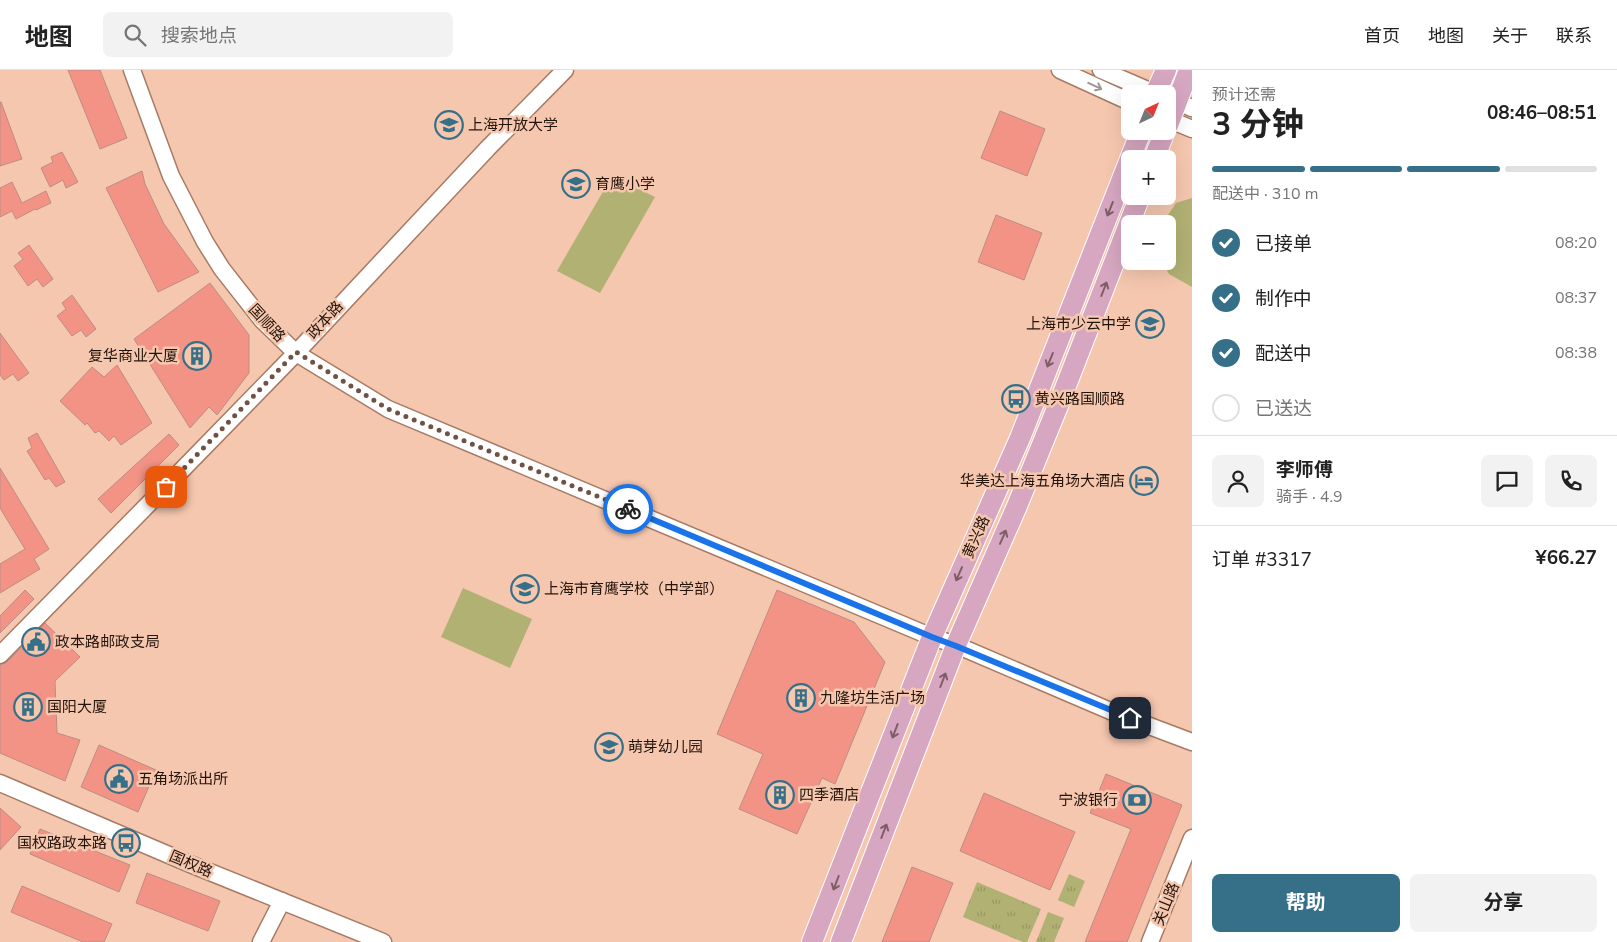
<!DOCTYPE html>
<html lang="zh">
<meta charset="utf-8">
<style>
:root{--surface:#fff;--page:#f2f2f2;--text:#222;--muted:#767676;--line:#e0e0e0;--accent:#356f88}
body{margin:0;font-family:"Nunito Sans","Noto Sans SC",sans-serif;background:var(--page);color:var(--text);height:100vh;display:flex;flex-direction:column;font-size:19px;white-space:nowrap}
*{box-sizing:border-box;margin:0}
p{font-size:16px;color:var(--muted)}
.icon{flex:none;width:28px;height:28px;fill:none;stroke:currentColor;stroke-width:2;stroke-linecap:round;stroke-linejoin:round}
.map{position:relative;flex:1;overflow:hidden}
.sheet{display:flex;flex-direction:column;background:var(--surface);width:425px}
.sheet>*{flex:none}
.needle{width:32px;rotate:43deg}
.controls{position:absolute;left:1121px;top:15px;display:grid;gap:10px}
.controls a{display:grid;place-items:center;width:55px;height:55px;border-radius:8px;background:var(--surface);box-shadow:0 5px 20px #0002;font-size:25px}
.pin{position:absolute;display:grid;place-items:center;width:42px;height:42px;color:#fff;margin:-21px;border-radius:10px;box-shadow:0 2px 8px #0006}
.courier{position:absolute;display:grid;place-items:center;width:50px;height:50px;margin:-25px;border:4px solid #1a73e8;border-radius:50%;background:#fff;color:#222;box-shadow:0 1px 6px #0007}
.summary em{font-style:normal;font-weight:700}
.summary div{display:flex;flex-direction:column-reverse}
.summary{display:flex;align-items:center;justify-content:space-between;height:85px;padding:0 20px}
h1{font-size:32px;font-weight:700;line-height:38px}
.bar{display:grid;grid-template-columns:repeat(4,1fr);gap:8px 5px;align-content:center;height:60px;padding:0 20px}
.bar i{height:6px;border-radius:4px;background:var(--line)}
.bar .on{background:var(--accent)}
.bar p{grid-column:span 4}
.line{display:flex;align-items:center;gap:12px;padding:0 20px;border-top:1px solid var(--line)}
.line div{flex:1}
.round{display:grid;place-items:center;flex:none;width:52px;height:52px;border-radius:8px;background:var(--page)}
ol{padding:0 20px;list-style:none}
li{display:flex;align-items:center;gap:15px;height:55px}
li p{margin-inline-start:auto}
li .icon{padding:5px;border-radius:50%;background:var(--accent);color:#fff;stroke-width:4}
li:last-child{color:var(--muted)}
li i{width:28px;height:28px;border:2px solid var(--line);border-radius:50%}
.cta{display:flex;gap:10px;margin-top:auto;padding:10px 20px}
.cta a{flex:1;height:58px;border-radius:8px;background:var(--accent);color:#fff;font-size:20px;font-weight:700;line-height:58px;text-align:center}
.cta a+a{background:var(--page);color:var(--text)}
header{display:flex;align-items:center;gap:30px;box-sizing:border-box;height:70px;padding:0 25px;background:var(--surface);border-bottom:1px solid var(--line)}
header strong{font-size:24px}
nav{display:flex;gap:28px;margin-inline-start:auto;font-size:18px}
.search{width:350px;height:45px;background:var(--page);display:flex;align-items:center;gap:12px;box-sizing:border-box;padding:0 18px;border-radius:8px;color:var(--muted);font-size:19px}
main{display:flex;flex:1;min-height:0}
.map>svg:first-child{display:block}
</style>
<header>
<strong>地图</strong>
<div class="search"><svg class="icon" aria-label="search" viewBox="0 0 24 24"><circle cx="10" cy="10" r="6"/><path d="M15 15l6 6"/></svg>搜索地点</div>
<nav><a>首页</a><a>地图</a><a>关于</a><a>联系</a></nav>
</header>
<main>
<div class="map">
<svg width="1192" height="872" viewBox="0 0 1192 872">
<defs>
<pattern id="grass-tufts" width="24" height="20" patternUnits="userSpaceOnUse" patternTransform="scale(1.25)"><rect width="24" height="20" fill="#b1b174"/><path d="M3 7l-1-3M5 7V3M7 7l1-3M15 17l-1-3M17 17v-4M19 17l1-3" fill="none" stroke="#989763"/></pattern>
</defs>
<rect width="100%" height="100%" fill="#f6c7af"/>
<g fill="url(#grass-tufts)">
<path d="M1069,804L1085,811L1074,837L1058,830Z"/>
<path d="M977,812L1041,839L1027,872H1023L963,847Z"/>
<path d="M1048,842L1064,848L1054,872H1036Z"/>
</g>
<g fill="#b1b174">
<path d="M612,106L655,127L600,223L557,201Z"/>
<path d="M1192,128V217L1169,204L1161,191H1168V154H1162L1176,133Z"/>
<path d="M463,518L532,549L510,598L441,567Z"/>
</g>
<g fill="#f29386" stroke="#be8c84">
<path d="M68,0H100L127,68L100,79Z"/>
<path d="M0,32H1L22,89L0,96Z"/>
<path d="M1000,41L1045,59L1027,106L981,88Z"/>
<path d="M62,82L78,112L66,118L63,110L50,117L41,98L53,92L51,87Z"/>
<path d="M142,101L145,114L164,154L199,202L158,222L106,118Z"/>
<path d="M12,112L22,133L46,121L51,133L36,140L35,139L16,149L12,141L0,147V118Z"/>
<path d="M996,145L1042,163L1024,210L978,192Z"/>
<path d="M29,175L53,209L43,217L37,209L28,216L14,196L23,189L18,183Z"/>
<path d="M210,213L249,265V303L217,345L209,337L190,358L134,269Z"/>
<path d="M72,225L96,259L86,267L81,260L72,266L57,246L66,239L62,233Z"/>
<path d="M0,263L29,303L18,311L13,304L4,310L0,305Z"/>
<path d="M117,295L152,353L121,375L114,366L109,371L99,361L95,363L87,353L85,355L60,331L92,297L104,307Z"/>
<path d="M37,363L65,412L56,417L49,408L45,410L27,381L32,378L28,368Z"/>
<path d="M169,364L179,375L111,443L98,429Z"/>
<path d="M0,398L49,479L34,489L40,499L0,523V494L25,479L0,438Z"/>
<path d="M25,520L34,529L0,563V546Z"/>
<path d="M777,520L854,552L885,592L835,714L822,708L797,764L739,739L763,684L717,664Z"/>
<path d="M45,553L80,587L55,611L57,663L80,670L65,711L0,683V595L7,592Z"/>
<path d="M99,675L156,700L138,742L81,717Z"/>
<path d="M1106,704L1182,735L1127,872H1085L1131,759L1090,743Z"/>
<path d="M984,723L1075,762L1050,820L960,781Z"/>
<path d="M0,738L21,757L0,780Z"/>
<path d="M40,759L130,795L119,822L30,784Z"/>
<path d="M912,797L953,813L929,872H882Z"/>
<path d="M147,803L220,831L208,861L136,833Z"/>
<path d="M22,816L112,854L104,872H83L11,842Z"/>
</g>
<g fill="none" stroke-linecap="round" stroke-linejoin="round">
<defs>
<g id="minor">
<path d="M132,0L171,106L205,172L222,199L262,250L296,283L388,339L932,567L956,575L1115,643L1192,672"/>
<path d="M1060,0L1130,32"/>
<path d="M1101,0L1157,24"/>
<path d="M1168,28L1192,38"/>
<path d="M1168,49L1192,59"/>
<path d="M0,585L179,403L296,283L488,78L565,0"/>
<path d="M0,713L190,794L383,872"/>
<path d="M261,872L282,831"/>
<path d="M1150,872L1192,768"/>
</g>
<g id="major">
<path d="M1155,24L1166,0"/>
<path d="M1168,55L1189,0"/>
<path d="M1154,89L1165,61"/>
<path d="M812,872L932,567L1020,368L1141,61"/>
<path d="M841,872L956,575L1017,436L1062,326L1140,126"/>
</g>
</defs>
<use href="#minor" stroke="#a67b65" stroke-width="19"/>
<use href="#major" stroke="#fff" stroke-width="22"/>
<use href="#minor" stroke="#fff" stroke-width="16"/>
<use href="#major" stroke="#d7a7c1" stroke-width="20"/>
</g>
<defs><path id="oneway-shaft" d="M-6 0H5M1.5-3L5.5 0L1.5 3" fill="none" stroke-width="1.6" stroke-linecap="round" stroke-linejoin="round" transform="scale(1.25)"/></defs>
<use stroke="#9c9591" href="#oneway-shaft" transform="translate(1095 16) rotate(25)"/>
<g stroke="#7e5e66">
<use href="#oneway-shaft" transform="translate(1110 139) rotate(112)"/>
<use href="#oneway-shaft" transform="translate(1104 219) rotate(-69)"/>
<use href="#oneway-shaft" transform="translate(1050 290) rotate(112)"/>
<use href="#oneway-shaft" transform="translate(1003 467) rotate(-66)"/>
<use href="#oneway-shaft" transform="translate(959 504) rotate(114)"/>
<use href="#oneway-shaft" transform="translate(943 610) rotate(-69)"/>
<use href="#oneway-shaft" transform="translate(895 661) rotate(111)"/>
<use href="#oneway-shaft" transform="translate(884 761) rotate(-69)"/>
<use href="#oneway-shaft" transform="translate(836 813) rotate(111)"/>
</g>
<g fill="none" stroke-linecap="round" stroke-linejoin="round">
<path stroke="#6e5344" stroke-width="5" stroke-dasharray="0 9" d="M166,417L296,282L388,339L628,439"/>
<path stroke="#1a73e8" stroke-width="6" d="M628,439L932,567L956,576L1130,648"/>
</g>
<defs>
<symbol id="university-ring" viewBox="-11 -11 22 22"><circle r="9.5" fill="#f6c7af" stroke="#356f88" stroke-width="1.5"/><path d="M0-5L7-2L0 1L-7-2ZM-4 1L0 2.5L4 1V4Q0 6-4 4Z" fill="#356f88"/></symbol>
<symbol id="school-ring" viewBox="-11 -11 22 22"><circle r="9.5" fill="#f6c7af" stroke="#356f88" stroke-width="1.5"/><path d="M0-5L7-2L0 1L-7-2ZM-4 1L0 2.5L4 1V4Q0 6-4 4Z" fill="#356f88"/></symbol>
<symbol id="building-ring" viewBox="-11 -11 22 22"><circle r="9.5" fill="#f6c7af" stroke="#356f88" stroke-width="1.5"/><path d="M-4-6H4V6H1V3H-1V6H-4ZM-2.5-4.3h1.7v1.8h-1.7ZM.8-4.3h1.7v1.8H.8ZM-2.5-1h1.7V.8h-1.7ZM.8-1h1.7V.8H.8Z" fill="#356f88"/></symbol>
<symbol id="bus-ring" viewBox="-11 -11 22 22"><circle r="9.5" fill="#f6c7af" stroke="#356f88" stroke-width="1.5"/><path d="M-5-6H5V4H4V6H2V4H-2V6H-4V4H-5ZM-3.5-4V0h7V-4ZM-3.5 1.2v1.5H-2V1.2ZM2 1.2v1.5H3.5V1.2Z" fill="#356f88"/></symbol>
<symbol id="hotel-ring" viewBox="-11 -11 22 22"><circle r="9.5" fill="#f6c7af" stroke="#356f88" stroke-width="1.5"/><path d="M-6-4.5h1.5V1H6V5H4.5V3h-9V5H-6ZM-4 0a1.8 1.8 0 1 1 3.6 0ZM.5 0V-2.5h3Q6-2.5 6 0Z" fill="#356f88"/></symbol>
<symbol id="civic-ring" viewBox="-11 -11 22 22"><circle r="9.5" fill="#f6c7af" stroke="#356f88" stroke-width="1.5"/><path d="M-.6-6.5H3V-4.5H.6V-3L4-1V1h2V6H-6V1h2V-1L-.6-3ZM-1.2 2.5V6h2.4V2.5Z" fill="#356f88"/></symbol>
<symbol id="bank-ring" viewBox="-11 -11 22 22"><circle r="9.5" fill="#f6c7af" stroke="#356f88" stroke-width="1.5"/><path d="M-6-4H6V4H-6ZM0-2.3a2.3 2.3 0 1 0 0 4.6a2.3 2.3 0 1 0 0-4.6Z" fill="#356f88"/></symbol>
</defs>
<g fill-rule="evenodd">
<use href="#university-ring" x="433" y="39" width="32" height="32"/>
<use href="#school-ring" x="560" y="98" width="32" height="32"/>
<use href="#school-ring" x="1134" y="238" width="32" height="32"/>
<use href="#building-ring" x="181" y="270" width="32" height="32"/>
<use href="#bus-ring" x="1000" y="313" width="32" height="32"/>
<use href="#hotel-ring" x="1128" y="395" width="32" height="32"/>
<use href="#school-ring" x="509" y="503" width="32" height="32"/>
<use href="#civic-ring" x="20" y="556" width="32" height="32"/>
<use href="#building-ring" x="785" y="612" width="32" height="32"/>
<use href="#building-ring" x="12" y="621" width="32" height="32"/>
<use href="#school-ring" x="593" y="661" width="32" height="32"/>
<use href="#civic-ring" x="103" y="693" width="32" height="32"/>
<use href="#building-ring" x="764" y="709" width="32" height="32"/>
<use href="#bank-ring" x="1121" y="714" width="32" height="32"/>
<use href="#bus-ring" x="110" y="757" width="32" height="32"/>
</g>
<g text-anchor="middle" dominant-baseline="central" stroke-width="5" stroke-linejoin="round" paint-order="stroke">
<g font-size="15" fill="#24140b" stroke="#f6c7af" text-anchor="start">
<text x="468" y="55">上海开放大学</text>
<text x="595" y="114">育鹰小学</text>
<text x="1131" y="254" text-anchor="end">上海市少云中学</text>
<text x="178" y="286" text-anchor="end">复华商业大厦</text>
<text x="1035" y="329">黄兴路国顺路</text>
<text x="1125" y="411" text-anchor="end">华美达上海五角场大酒店</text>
<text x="544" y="519">上海市育鹰学校（中学部）</text>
<text x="55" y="572">政本路邮政支局</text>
<text x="820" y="628">九隆坊生活广场</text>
<text x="47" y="637">国阳大厦</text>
<text x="628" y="677">萌芽幼儿园</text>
<text x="138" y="709">五角场派出所</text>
<text x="799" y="725">四季酒店</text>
<text x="1118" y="730" text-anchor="end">宁波银行</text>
<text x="107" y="773" text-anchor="end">国权路政本路</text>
</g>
<g font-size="15" fill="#24140b" stroke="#f6c7af">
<text transform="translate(325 250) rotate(-48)">政本路</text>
<text transform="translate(267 253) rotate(47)">国顺路</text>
<text transform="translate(976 467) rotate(-66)">黄兴路</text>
<text transform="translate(191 794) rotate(23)">国权路</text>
<text transform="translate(1166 834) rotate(-68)">关山路</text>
</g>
</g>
</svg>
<div class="controls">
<a><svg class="needle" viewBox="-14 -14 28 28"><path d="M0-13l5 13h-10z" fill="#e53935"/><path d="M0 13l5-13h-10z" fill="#767676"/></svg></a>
<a>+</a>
<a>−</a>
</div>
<div class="pin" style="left:166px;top:417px;background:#ea580c"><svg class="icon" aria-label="bag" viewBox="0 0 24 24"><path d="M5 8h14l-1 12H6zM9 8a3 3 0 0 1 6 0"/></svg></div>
<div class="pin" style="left:1130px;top:648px;background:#1f2937"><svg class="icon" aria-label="home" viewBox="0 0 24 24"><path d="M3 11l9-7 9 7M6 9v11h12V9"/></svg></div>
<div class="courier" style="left:628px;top:439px"><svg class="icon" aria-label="bike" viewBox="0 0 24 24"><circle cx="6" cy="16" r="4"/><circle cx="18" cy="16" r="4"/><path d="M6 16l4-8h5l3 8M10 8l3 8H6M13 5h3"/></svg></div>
</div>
<section class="sheet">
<div class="summary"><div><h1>3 分钟</h1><p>预计还需</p></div><em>08:46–08:51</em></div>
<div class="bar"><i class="on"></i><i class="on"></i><i class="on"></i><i></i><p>配送中 · 310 m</p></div>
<ol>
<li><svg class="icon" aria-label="check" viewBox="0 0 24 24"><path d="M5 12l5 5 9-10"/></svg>已接单<p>08:20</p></li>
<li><svg class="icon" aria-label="check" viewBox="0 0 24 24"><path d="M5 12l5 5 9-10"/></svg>制作中<p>08:37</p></li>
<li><svg class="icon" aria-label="check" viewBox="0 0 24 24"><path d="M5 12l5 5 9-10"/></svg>配送中<p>08:38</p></li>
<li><i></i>已送达</li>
</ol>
<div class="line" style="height:90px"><a class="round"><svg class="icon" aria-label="person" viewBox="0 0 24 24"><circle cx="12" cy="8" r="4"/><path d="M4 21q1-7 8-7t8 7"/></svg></a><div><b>李师傅</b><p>骑手 · 4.9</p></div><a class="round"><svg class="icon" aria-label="chat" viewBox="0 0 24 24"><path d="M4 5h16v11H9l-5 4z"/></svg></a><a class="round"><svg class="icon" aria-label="phone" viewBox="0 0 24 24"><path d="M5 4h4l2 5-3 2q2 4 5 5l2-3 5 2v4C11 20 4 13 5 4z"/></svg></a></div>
<div class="line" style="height:65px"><div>订单 #3317</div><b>¥66.27</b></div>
<div class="cta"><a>帮助</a><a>分享</a></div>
</section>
</main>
